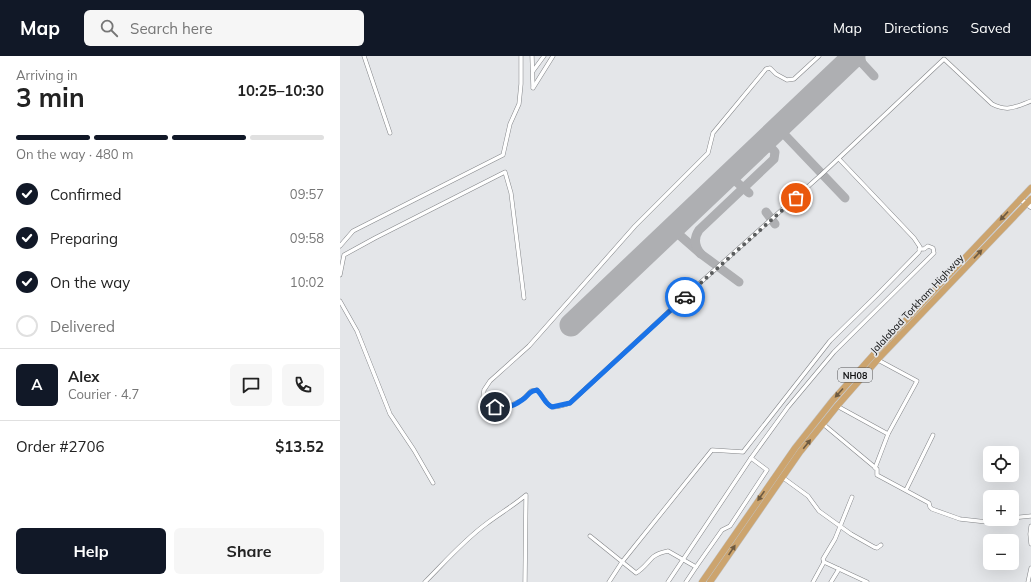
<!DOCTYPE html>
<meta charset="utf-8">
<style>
:root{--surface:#fff;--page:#f6f6f6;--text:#222;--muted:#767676;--line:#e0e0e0;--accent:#111827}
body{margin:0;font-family:Mulish,sans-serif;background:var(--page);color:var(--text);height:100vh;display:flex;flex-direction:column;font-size:15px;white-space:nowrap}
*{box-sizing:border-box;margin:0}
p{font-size:13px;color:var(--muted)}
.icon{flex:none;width:22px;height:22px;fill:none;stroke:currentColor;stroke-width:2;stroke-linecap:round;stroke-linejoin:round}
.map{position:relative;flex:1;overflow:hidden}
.drawer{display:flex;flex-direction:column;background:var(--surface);width:340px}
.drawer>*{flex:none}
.buttons{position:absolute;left:643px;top:390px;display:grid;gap:8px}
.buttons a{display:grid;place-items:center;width:36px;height:36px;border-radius:6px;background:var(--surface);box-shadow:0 4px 16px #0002;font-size:20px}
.pin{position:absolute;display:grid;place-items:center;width:34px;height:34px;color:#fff;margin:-17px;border:2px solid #fff;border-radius:50%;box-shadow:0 1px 4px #0007}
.courier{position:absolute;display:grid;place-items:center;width:40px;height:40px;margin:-20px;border:3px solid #1a73e8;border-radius:50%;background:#fff;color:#222;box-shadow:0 1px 5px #0007}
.summary em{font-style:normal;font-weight:700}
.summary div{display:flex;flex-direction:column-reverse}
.summary{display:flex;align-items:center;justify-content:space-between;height:68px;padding:0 16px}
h1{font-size:26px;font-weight:700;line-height:30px}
.bar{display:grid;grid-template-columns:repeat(4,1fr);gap:6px 4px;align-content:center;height:48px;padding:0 16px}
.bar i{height:5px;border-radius:3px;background:var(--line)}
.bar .current{background:var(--accent)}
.bar p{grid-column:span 4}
.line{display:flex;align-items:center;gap:10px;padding:0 16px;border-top:1px solid var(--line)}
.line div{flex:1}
.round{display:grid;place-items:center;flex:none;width:42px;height:42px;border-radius:6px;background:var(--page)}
ol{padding:0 16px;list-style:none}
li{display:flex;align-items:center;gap:12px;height:44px}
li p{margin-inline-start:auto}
li .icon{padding:4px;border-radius:50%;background:var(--accent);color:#fff;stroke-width:4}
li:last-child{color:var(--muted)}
li i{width:22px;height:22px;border:2px solid var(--line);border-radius:50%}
.primary-button{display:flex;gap:8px;margin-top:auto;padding:8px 16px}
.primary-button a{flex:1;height:46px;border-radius:6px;background:var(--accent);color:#fff;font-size:16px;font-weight:700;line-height:46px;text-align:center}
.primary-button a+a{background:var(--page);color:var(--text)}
header{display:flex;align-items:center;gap:24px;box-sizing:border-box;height:56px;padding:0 20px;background:var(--accent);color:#fff}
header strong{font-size:19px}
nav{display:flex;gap:22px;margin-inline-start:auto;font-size:14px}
.search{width:280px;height:36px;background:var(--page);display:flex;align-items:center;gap:10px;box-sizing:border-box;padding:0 14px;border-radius:6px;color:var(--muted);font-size:15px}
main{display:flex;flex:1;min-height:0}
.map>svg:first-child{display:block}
</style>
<header>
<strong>Map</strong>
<div class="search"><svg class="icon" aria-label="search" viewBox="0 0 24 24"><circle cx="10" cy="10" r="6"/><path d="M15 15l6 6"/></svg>Search here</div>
<nav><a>Map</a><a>Directions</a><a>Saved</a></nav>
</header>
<main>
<section class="drawer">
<div class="summary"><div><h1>3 min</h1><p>Arriving in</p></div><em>10:25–10:30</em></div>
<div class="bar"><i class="current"></i><i class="current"></i><i class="current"></i><i></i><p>On the way · 480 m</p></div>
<ol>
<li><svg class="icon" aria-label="check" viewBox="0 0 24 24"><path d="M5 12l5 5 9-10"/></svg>Confirmed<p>09:57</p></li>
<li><svg class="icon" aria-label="check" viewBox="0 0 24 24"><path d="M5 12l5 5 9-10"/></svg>Preparing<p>09:58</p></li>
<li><svg class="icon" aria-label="check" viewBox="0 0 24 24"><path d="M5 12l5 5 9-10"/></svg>On the way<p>10:02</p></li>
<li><i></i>Delivered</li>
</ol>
<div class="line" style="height:72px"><b class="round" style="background:var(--accent);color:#fff">A</b><div><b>Alex</b><p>Courier · 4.7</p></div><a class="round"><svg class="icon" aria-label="chat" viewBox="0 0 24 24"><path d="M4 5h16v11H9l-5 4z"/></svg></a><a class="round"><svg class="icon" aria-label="phone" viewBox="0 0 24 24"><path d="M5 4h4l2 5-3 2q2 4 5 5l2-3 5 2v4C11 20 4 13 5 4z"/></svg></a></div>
<div class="line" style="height:52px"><div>Order #2706</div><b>$13.52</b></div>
<div class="primary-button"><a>Help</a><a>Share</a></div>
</section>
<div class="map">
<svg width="691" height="526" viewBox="0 0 691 526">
<rect width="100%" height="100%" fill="#e4e6e9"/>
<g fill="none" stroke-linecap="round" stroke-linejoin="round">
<g stroke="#aeafb2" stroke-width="9">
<path d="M520,0L522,7L534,20"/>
<path d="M501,13C508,8 512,3 522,7"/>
<path d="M445,66L442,72L443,77L505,142"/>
<path d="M432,77L438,74L443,77"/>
<path d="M393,115L392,122L409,137"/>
<path d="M383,125L388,122H392"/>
<path d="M426,156L435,168"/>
<path d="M335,170L336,176L361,198L399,226"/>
<path d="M327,178L333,176L337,177"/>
<path d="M361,198C355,191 353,183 359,174L434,103L435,96L425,85"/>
</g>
<path stroke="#aeafb2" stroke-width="23" d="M231,269L514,0"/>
<defs>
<g id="minor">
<path d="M24,0L50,77"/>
<path d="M192,0L193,31"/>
<path d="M479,0L454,23L447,24L436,18L430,12L426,13L373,77L368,97L295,170L189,290L150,325L144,334L143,341L148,348L163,353L182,344L191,335L197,334C212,349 204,356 230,347L352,234L482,118L604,3L652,48C668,56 675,51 691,45"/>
<path d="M193,15L204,0"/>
<path d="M193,32L213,0"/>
<path d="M0,190L13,175L163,99L170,68L179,48L181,28V0"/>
<path d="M0,219L4,199L35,182L165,116L171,137L184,242"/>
<path d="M0,245L17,275L50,358L74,394L93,427"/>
<path d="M497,350L548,378"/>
<path d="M483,368L537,413V419L589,447L590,451L592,453L620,463L647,466L668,463"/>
<path d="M535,412L548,378L577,325L538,304"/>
<path d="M442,421L468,440L479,455L511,478L534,491L537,492L541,489"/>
<path d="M566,434L593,379"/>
<path d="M672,462L691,460"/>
<path d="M691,470L690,478L691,488"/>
<path d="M250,480L296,517C303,513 307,507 313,501C317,498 323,496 328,495L356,511L346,526"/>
<path d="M484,506L527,526"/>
<path d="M356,511L382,474L390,470L427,414L411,402L448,351L494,296L594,197L593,192L588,190L584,193H579"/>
<path d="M85,526C105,506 123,485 146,468C159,458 173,450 186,439L185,526"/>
<path d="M269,526L282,506L372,394L403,396L490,285L537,239L579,196L580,191L574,182L499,103"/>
<path d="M328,526L411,402"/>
<path d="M473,526L484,506L483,503L495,483L512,441"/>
<path d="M491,526L499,513"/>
<path d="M688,526L691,512"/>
</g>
<path id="tertiary" d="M680,143L691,151"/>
<g id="trunk">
<path d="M362,526L455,392L493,344L534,298L691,132"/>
<path d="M370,526L460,396L498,349L540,301L691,143"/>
</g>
</defs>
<use href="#minor" stroke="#838588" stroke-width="4.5"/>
<use href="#tertiary" stroke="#838588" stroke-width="5.5"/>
<use href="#trunk" stroke="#c1c1c1" stroke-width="7"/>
<use href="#minor" stroke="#fff" stroke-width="3.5"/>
<use href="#tertiary" stroke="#fff" stroke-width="4.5"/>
<use href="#trunk" stroke="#cca46e" stroke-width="6"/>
</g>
<defs><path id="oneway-solid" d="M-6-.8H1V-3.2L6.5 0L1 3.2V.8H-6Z"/></defs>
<g fill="#6e5a40">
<use href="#oneway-solid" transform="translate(664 160) rotate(133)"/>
<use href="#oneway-solid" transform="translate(638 198) rotate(-47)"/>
<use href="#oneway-solid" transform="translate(499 337) rotate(132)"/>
<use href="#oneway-solid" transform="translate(467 388) rotate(-51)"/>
<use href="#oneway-solid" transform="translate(421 440) rotate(125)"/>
<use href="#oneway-solid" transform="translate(392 494) rotate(-56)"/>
</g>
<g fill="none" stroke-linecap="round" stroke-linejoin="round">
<path stroke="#5a5c5d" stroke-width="4" stroke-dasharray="0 7.2" d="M345,241L456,142"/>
<path stroke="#1a73e8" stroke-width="5" d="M155,351C164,353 174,350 182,344C189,340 188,335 197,334C204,341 204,347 212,351L230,347L345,241"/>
</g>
<g text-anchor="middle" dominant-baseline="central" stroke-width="3.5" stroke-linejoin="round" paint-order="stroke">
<rect fill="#e4e6e9" stroke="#505152" stroke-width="1" x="498" y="312" width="34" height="14" rx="3"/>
<g font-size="9" font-weight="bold" fill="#101112">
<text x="515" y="319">NH08</text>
</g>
<g font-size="10" fill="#101112" stroke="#e4e6e9">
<text transform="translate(577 248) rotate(-47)">Jalalabad Torkham Highway</text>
</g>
</g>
</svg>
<div class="buttons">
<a><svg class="icon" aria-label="locate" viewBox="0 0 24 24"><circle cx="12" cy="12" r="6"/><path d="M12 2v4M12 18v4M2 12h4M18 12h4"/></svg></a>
<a>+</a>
<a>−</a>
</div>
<div class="pin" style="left:456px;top:142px;background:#ea580c"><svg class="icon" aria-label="bag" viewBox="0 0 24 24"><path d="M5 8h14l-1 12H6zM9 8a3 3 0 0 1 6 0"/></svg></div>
<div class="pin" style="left:155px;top:351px;background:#1f2937"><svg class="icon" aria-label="home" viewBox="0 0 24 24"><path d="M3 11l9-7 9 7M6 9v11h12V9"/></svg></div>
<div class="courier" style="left:345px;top:241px"><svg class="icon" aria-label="car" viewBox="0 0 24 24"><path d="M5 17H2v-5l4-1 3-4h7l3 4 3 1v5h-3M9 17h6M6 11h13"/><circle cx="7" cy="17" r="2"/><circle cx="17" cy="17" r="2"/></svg></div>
</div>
</main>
